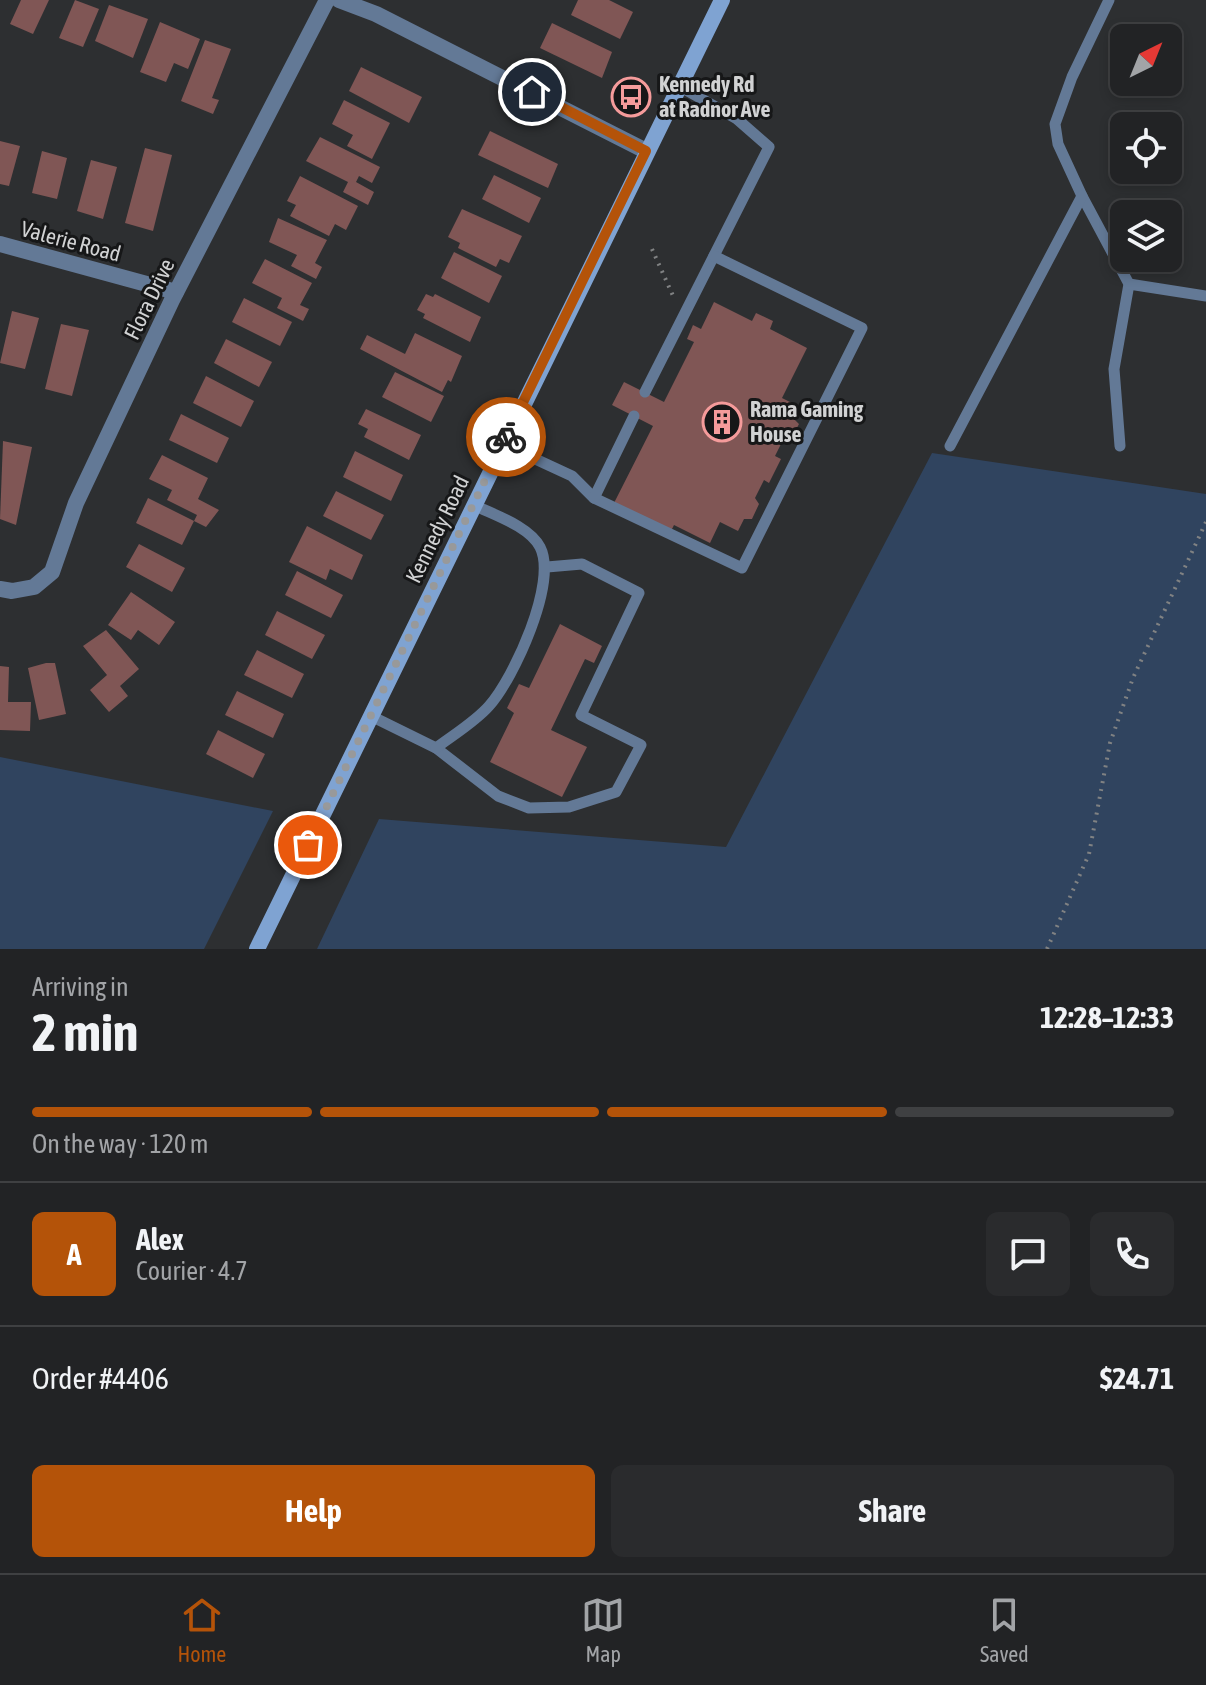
<!DOCTYPE html>
<meta charset="utf-8">
<style>
:root{--surface:#222325;--page:#2a2b2d;--text:#f1f3f6;--muted:#a2a4a7;--line:#3f4042;--accent:#b45309}
body{margin:0;font-family:"Asap Condensed",sans-serif;background:var(--page);color:var(--text);height:100vh;display:flex;flex-direction:column;font-size:30px;white-space:nowrap}
*{box-sizing:border-box;margin:0}
p{font-size:26px;color:var(--muted)}
.icon{flex:none;width:44px;height:44px;fill:none;stroke:currentColor;stroke-width:2;stroke-linecap:round;stroke-linejoin:round}
.map{position:relative;height:949px;overflow:hidden}
.panel{display:flex;flex-direction:column;background:var(--surface);flex:1}
.panel>*{flex:none}
.needle{width:52px;rotate:43deg}
.fabs{position:absolute;left:1110px;top:24px;display:grid;gap:16px}
.fabs a{display:grid;place-items:center;width:72px;height:72px;border-radius:12px;background:var(--surface);box-shadow:0 4px 12px #0003,0 0 0 2px var(--line);font-size:40px}
.pin{position:absolute;display:grid;place-items:center;width:68px;height:68px;color:#fff;margin:-34px;border:4px solid #fff;border-radius:50%;box-shadow:0 2px 8px #0007}
.courier{position:absolute;display:grid;place-items:center;width:80px;height:80px;margin:-40px;border:6px solid #b45309;border-radius:50%;background:#fff;color:#222;box-shadow:0 2px 10px #0007}
.head em{font-style:normal;font-weight:700}
.head div{display:flex;flex-direction:column-reverse}
.head{display:flex;align-items:center;justify-content:space-between;height:136px;padding:0 32px}
h1{font-size:52px;font-weight:700;line-height:60px}
.bar{display:grid;grid-template-columns:repeat(4,1fr);gap:12px 8px;align-content:center;height:96px;padding:0 32px}
.bar i{height:10px;border-radius:6px;background:var(--line)}
.bar .active{background:var(--accent)}
.bar p{grid-column:span 4}
.line{display:flex;align-items:center;gap:20px;padding:0 32px;border-top:2px solid var(--line)}
.line div{flex:1}
.round{display:grid;place-items:center;flex:none;width:84px;height:84px;border-radius:12px;background:var(--page)}
.cta{display:flex;gap:16px;margin-top:auto;padding:16px 32px}
.cta a{flex:1;height:92px;border-radius:12px;background:var(--accent);color:#fff;font-size:32px;font-weight:700;line-height:92px;text-align:center}
.cta a+a{background:var(--page);color:var(--text)}
.dock{display:flex;justify-content:space-around;align-items:center;height:112px;border-top:2px solid var(--line);background:var(--surface);font-size:22px;color:var(--muted)}
.dock a{display:grid;justify-items:center;gap:4px}
.dock .active{color:var(--accent)}
.map>svg:first-child{display:block}
</style>
<div class="map">
<svg width="1206" height="949" viewBox="0 0 1206 949">
<rect width="100%" height="100%" fill="#2d2f31"/>
<g fill="#30445f">
<path d="M932,453L1206,494V949H317L379,819L726,847Z"/>
<path d="M0,757L273,811L204,949H0Z"/>
</g>
<g fill="#805655">
<path d="M21,0H49L33,34L10,24Z"/>
<path d="M75,0L99,9L83,47L59,38Z"/>
<path d="M578,0H609L633,12L620,39L571,15Z"/>
<path d="M109,5L148,19L133,58L95,41Z"/>
<path d="M160,22L200,39L188,69L174,63L166,82L140,72Z"/>
<path d="M552,23L612,52L602,78L540,48Z"/>
<path d="M205,40L231,49L212,98L219,100L213,114L181,101Z"/>
<path d="M361,67L422,97L409,123L349,91Z"/>
<path d="M344,100L390,123L372,159L347,146L353,135L332,124Z"/>
<path d="M490,131L558,164L548,188L478,155Z"/>
<path d="M320,137L380,167L372,183L359,176L356,182L374,192L368,205L343,192L348,182L306,161Z"/>
<path d="M0,141L20,146L9,186L0,184Z"/>
<path d="M145,148L172,155L153,231L125,223Z"/>
<path d="M42,151L67,158L57,199L32,193Z"/>
<path d="M91,160L117,167L103,219L77,211Z"/>
<path d="M494,175L541,198L529,223L482,199Z"/>
<path d="M300,176L358,206L346,230L335,224L329,236L290,216L296,205L287,201Z"/>
<path d="M462,209L522,236L509,263L500,259L496,267L458,248L460,243L448,237Z"/>
<path d="M278,218L327,240L315,263L322,267L316,279L291,266L297,255L269,242Z"/>
<path d="M454,252L502,276L489,303L441,278Z"/>
<path d="M265,259L312,283L300,305L309,309L303,321L277,308L282,298L252,283Z"/>
<path d="M426,294L433,297L435,294L481,317L470,342L423,318L425,314L417,310Z"/>
<path d="M244,298L292,322L280,346L232,322Z"/>
<path d="M714,302L752,321L756,313L773,321L770,329L807,348L782,398L800,407L794,419L799,424L791,439L784,438L775,456L781,459L769,483L764,480L755,498L759,504L752,519H744L738,531L720,522L710,543L674,525L671,531L614,503L653,426L612,405L624,382L664,402L694,342L687,339L693,325L701,329Z"/>
<path d="M12,311L39,318L25,369L0,363Z"/>
<path d="M61,324L89,330L72,396L45,389Z"/>
<path d="M415,333L462,356L451,382L448,380L442,392L360,349L367,335L405,354Z"/>
<path d="M226,339L272,362L259,387L214,363Z"/>
<path d="M395,372L444,396L431,422L382,397Z"/>
<path d="M206,376L254,401L241,427L193,403Z"/>
<path d="M366,409L421,435L409,460L364,437L368,429L358,424Z"/>
<path d="M181,414L229,438L217,463L169,440Z"/>
<path d="M3,441L32,447L16,525L0,519Z"/>
<path d="M355,451L403,475L391,501L343,477Z"/>
<path d="M162,455L208,478L198,499L219,510L206,527L194,521L197,515L167,500L172,490L149,479Z"/>
<path d="M336,491L384,515L371,540L323,516Z"/>
<path d="M148,498L194,521L182,545L136,523Z"/>
<path d="M307,526L363,555L352,580L330,569L326,580L289,562Z"/>
<path d="M139,544L185,568L172,592L126,567Z"/>
<path d="M297,571L343,595L331,618L285,595Z"/>
<path d="M131,592L175,622L159,645L138,630L131,640L108,625Z"/>
<path d="M277,611L325,635L312,659L265,635Z"/>
<path d="M560,624L602,646L594,663L585,659L551,730L587,747L562,797L490,762L514,713L507,708L519,684L529,688Z"/>
<path d="M106,630L139,669L120,686L128,696L109,712L90,690L107,675L83,646Z"/>
<path d="M257,650L304,674L292,698L244,675Z"/>
<path d="M46,663H55L66,714L39,720L28,668Z"/>
<path d="M0,666L9,667L8,702H31L30,731L0,730Z"/>
<path d="M237,691L284,714L273,738L225,715Z"/>
<path d="M218,730L265,754L253,778L206,754Z"/>
</g>
<g fill="none" stroke-linecap="round" stroke-linejoin="round">
<g stroke="#808283" stroke-width="4" stroke-dasharray="2 6" stroke-linecap="butt">
<path d="M652,249L674,298"/>
<path d="M1047,949L1089,854L1110,743L1133,678L1206,522"/>
</g>
<g stroke="#637996" stroke-width="11">
<path d="M1109,0L1072,77L1055,124L1058,144L1082,196L1129,284L1114,369L1120,446"/>
<path d="M1129,284L1206,296"/>
<path d="M645,392L769,147L737,119L679,86"/>
<path d="M503,444L572,476L594,498L742,568L862,328L714,256"/>
<path d="M950,446L1082,196"/>
<path d="M594,498L634,416"/>
<path d="M371,716L436,748L498,796L529,808L569,807L616,792L641,745L581,715L639,593L582,564L547,567"/>
<path d="M436,748C453,735 475,722 489,706C514,678 558,582 540,547C529,526 494,515 474,505"/>
</g>
<g stroke="#637996" stroke-width="16">
<path d="M339,0L376,14L646,151"/>
<path d="M0,244L176,292"/>
<path d="M0,589L12,591L34,587L52,572L76,503L172,300L327,0"/>
</g>
<path stroke="#7fa3d2" stroke-width="16" d="M257,949L722,0"/>
</g>
<g fill="none" stroke-linecap="round" stroke-linejoin="round">
<path stroke="#98999a" stroke-width="8" stroke-dasharray="0 14.4" d="M308,845L506,437"/>
<path stroke="#b45309" stroke-width="10" d="M506,437L646,151L532,92"/>
</g>
<defs>
<symbol id="bus-ring" viewBox="-11 -11 22 22"><circle r="9.5" fill="#161718" stroke="#f59b9b" stroke-width="1.5"/><path d="M-5-6H5V4H4V6H2V4H-2V6H-4V4H-5ZM-3.5-4V0h7V-4ZM-3.5 1.2v1.5H-2V1.2ZM2 1.2v1.5H3.5V1.2Z" fill="#f59b9b"/></symbol>
<symbol id="building-ring" viewBox="-11 -11 22 22"><circle r="9.5" fill="#161718" stroke="#f59b9b" stroke-width="1.5"/><path d="M-4-6H4V6H1V3H-1V6H-4ZM-2.5-4.3h1.7v1.8h-1.7ZM.8-4.3h1.7v1.8H.8ZM-2.5-1h1.7V.8h-1.7ZM.8-1h1.7V.8H.8Z" fill="#f59b9b"/></symbol>
</defs>
<g fill-rule="evenodd">
<use href="#bus-ring" x="609" y="75" width="44" height="44"/>
<use href="#building-ring" x="700" y="400" width="44" height="44"/>
</g>
<g text-anchor="middle" dominant-baseline="central" stroke-width="6" stroke-linejoin="round" paint-order="stroke">
<g font-size="22" font-weight="bold" fill="#d1d2d3" stroke="#161718" text-anchor="start">
<text x="659" y="84">Kennedy Rd<tspan x="659" dy="25">at Radnor Ave</tspan></text>
<text x="750" y="409">Rama Gaming<tspan x="750" dy="25">House</tspan></text>
</g>
<g font-size="22" fill="#d1d2d3" stroke="#161718">
<text transform="translate(71 241) rotate(15)">Valerie Road</text>
<text transform="translate(149 299) rotate(-64)">Flora Drive</text>
<text transform="translate(437 529) rotate(-64)">Kennedy Road</text>
</g>
</g>
</svg>
<div class="fabs">
<a><svg class="needle" viewBox="-14 -14 28 28"><path d="M0-13l5 13h-10z" fill="#e53935"/><path d="M0 13l5-13h-10z" fill="#a2a4a7"/></svg></a>
<a><svg class="icon" aria-label="locate" viewBox="0 0 24 24"><circle cx="12" cy="12" r="6"/><path d="M12 2v4M12 18v4M2 12h4M18 12h4"/></svg></a>
<a><svg class="icon" aria-label="layers" viewBox="0 0 24 24"><path d="M12 4l9 5-9 5-9-5zM3 14l9 5 9-5"/></svg></a>
</div>
<div class="pin" style="left:308px;top:845px;background:#ea580c"><svg class="icon" aria-label="bag" viewBox="0 0 24 24"><path d="M5 8h14l-1 12H6zM9 8a3 3 0 0 1 6 0"/></svg></div>
<div class="pin" style="left:532px;top:92px;background:#1f2937"><svg class="icon" aria-label="home" viewBox="0 0 24 24"><path d="M3 11l9-7 9 7M6 9v11h12V9"/></svg></div>
<div class="courier" style="left:506px;top:437px"><svg class="icon" aria-label="bike" viewBox="0 0 24 24"><circle cx="6" cy="16" r="4"/><circle cx="18" cy="16" r="4"/><path d="M6 16l4-8h5l3 8M10 8l3 8H6M13 5h3"/></svg></div>
</div>
<section class="panel">
<div class="head"><div><h1>2 min</h1><p>Arriving in</p></div><em>12:28–12:33</em></div>
<div class="bar"><i class="active"></i><i class="active"></i><i class="active"></i><i></i><p>On the way · 120 m</p></div>
<div class="line" style="height:144px"><b class="round" style="background:var(--accent);color:#fff">A</b><div><b>Alex</b><p>Courier · 4.7</p></div><a class="round"><svg class="icon" aria-label="chat" viewBox="0 0 24 24"><path d="M4 5h16v11H9l-5 4z"/></svg></a><a class="round"><svg class="icon" aria-label="phone" viewBox="0 0 24 24"><path d="M5 4h4l2 5-3 2q2 4 5 5l2-3 5 2v4C11 20 4 13 5 4z"/></svg></a></div>
<div class="line" style="height:104px"><div>Order #4406</div><b>$24.71</b></div>
<div class="cta"><a>Help</a><a>Share</a></div>
</section>
<nav class="dock">
<a class="active"><svg class="icon" aria-label="home" viewBox="0 0 24 24"><path d="M3 11l9-7 9 7M6 9v11h12V9"/></svg>Home</a>
<a><svg class="icon" aria-label="map" viewBox="0 0 24 24"><path d="M3 6l6-2 6 2 6-2v14l-6 2-6-2-6 2zM9 4v14M15 6v14"/></svg>Map</a>
<a><svg class="icon" aria-label="saved" viewBox="0 0 24 24"><path d="M7 4h10v16l-5-4-5 4z"/></svg>Saved</a>
</nav>
